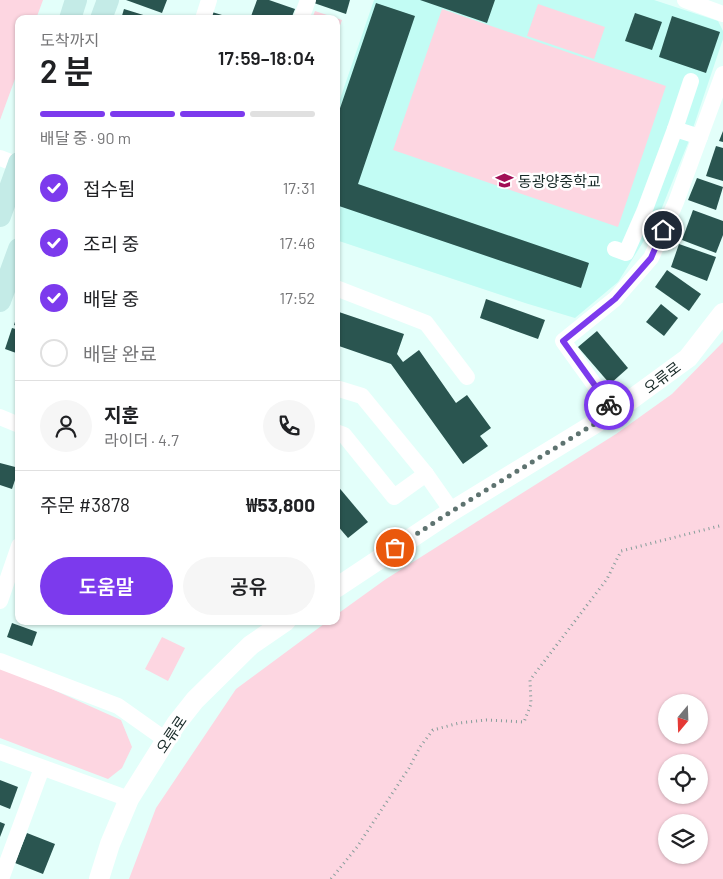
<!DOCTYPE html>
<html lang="ko">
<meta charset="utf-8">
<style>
:root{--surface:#fff;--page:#f6f6f6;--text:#202124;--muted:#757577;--line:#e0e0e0;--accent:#7c3aed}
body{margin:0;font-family:Barlow,"Noto Sans KR",sans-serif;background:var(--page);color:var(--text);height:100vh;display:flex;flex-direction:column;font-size:19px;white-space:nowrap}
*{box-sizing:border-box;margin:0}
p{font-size:16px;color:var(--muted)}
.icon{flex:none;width:28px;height:28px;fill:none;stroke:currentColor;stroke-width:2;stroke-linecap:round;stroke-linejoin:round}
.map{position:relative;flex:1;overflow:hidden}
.drawer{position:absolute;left:15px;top:15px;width:325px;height:610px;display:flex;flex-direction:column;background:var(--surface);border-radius:10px;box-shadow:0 1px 4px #0004}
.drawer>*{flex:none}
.needle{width:32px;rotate:199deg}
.fabs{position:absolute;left:658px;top:694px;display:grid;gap:10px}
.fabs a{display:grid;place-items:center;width:50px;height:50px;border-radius:50%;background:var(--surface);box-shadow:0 1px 4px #0004;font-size:25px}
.pin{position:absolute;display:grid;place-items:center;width:42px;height:42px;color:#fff;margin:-21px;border:2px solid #fff;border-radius:50%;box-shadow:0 1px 5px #0007}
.courier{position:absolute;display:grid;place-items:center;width:50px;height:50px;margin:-25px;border:4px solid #7c3aed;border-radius:50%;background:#fff;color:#222;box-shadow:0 1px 6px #0007}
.headline em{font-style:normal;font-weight:600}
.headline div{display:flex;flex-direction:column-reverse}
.headline{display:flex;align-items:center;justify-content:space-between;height:85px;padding:0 25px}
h1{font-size:32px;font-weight:600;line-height:38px}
.bar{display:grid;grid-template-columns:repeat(4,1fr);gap:8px 5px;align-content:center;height:60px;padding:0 25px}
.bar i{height:6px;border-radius:4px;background:var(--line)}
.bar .selected{background:var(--accent)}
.bar p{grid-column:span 4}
.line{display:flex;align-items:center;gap:12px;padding:0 25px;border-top:1px solid var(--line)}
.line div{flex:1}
.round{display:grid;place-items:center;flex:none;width:52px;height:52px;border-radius:26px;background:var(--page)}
ol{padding:0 25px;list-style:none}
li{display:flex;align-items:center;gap:15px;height:55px}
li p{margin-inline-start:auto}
li .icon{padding:5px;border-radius:50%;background:var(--accent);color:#fff;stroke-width:4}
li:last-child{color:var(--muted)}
li i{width:28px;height:28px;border:2px solid var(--line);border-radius:50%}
.primary-button{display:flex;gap:10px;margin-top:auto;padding:10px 25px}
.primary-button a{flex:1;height:58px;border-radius:30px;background:var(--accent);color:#fff;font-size:20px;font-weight:600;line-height:58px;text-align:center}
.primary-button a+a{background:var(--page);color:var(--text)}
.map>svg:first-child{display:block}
</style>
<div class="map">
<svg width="723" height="879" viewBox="0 0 723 879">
<rect width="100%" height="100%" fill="#e3fffa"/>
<path fill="#c2fcf4" d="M374,0H654L718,21L723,31V39L688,143L657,220L618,282L575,318L525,303L336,240V111Z"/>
<g fill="#fdd6e1" fill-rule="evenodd">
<path d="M0,0H43L36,19H19V68L0,120Z"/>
<path d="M538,4L605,27L594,59L527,36Z"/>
<path d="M442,9L666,86L618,227L393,150Z"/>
<path d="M315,11L342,20L336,37V19H312Z"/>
<path d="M723,342V879H129L156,808L236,689L328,621H336V615L386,579L616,434L672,394ZM666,702H699V735H666ZM699,762V795H666V762ZM699,822V855H666V822Z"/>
<path d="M162,637L185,648L168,681L145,669Z"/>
<path d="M0,666L121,720L132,747L122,768L108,779L0,738Z"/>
</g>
<g fill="#2a5550">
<path d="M126,0H167L162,13Z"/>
<path d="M257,0H269L295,9L291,19H250Z"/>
<path d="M315,0H350L346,14L314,3Z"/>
<path d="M420,0H495L487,23Z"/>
<path d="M376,3L415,16L358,184L589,263L581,288L336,205V120Z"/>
<path d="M124,9L153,18V19H121Z"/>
<path d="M212,12L232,18V19H209Z"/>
<path d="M635,13L662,22L652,50L625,41Z"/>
<path d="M672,16L720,32L706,73L659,57Z"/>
<path d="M723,131V142L719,141Z"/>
<path d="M716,146L723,148V181L706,176Z"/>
<path d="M697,178L723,187L716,210L688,200Z"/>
<path d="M693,210L723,221V235L716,253L682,240Z"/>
<path d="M679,244L716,257L707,281L671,267Z"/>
<path d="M667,270L701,294L689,311L655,287Z"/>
<path d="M486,299L545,320L538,339L480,318Z"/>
<path d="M661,304L678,318L664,336L646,322Z"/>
<path d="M336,311L404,334L397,354L403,362L419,350L456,403L467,395L491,428L480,436L488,446L463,464L391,364L336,345Z"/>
<path d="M18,312H19V327L14,325Z"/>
<path d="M12,328L19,330V354L5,349Z"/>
<path d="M597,331L628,368L610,384L578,347Z"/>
<path d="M0,463L19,468L12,489L0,485Z"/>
<path d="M336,484L368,522L348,538L336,524Z"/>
<path d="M12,623L37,632L32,646L7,637Z"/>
<path d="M0,780L18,787L10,809L0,805Z"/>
<path d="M0,822L5,824L0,837Z"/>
<path d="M27,833L55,844L43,874L15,863Z"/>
</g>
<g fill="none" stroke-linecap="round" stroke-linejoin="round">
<path stroke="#879e9b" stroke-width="3" stroke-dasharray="1 4" stroke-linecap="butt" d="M331,879L357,847L409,768L420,747L433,730L459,723L486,720L524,722L531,704L530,680L607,579L621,551L723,525"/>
<g stroke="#fff" stroke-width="16">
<path d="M685,0L723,14"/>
<path d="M203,19L209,0"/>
<path d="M301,19L308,0"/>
<path d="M691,81L675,129L700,137"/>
<path d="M0,158L18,165"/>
<path d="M615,249L626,253L644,212L675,129"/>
<path d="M336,288L426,323L467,377"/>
<path d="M336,388L362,396L426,474L452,511"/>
<path d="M614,412L563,341L615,299L651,258L676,202L723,74"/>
<path d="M0,417L19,425"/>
<path d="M336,432L344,435L394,497L426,474"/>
<path d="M0,601L19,546"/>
<path d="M0,661L118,706L166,740"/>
<path d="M0,752L129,799"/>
<path d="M1,879L42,768"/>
</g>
<g stroke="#fff" stroke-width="20">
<path d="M336,588L452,511L614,412L688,358L723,313"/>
<path d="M99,879L110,844L129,799L176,724L195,700L251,645L286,621"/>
</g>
<g stroke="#c4ebe7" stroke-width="22">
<path d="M70,19L76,0"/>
<path d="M101,19L108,0"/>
<path d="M0,216L19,163"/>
<path d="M0,301L19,249"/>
</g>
</g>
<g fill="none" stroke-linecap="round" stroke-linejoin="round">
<path stroke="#5e7370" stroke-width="5" stroke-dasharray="0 9" d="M395,548L452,511L614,412L609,405"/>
<path stroke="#7c3aed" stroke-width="6" d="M609,405L563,341L615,299L651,258L663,230"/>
</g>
<defs>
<symbol id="school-bare" viewBox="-9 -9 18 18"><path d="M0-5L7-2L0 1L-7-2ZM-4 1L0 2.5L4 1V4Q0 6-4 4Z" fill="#a10f55" stroke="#fff" stroke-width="2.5" paint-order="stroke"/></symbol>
</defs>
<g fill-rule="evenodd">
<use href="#school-bare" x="492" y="168" width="25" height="25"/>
</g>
<g text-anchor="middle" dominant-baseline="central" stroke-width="5" stroke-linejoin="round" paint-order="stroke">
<g font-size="15" fill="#162826" stroke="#fff" text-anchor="start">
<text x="518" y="181">동광양중학교</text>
</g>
<g font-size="15" fill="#162826" stroke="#fff">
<text transform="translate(662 377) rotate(-37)">오류로</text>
<text transform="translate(171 734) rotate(-56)">오류로</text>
</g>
</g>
</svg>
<div class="fabs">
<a><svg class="needle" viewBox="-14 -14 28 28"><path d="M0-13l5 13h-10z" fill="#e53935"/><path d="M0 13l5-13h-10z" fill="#757577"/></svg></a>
<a><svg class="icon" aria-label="locate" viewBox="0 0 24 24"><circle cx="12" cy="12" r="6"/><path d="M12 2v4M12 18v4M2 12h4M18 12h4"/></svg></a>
<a><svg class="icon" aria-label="layers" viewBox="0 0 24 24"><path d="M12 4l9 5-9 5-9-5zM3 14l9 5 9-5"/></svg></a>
</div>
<div class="pin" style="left:395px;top:548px;background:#ea580c"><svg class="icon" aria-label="bag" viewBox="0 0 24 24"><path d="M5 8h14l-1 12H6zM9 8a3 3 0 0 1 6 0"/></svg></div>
<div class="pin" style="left:663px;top:230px;background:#1f2937"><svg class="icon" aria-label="home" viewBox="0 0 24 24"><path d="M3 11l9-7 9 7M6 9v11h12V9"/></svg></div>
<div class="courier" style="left:609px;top:405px"><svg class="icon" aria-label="bike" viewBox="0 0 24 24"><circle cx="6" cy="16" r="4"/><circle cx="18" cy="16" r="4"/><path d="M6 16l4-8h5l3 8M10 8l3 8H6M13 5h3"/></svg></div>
<section class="drawer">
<div class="headline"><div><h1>2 분</h1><p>도착까지</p></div><em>17:59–18:04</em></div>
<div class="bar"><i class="selected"></i><i class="selected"></i><i class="selected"></i><i></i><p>배달 중 · 90 m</p></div>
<ol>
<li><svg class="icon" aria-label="check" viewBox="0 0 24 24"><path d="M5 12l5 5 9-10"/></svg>접수됨<p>17:31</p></li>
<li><svg class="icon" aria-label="check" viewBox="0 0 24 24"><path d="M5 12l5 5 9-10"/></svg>조리 중<p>17:46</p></li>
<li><svg class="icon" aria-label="check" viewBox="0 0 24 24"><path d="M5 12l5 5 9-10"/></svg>배달 중<p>17:52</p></li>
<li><i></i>배달 완료</li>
</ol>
<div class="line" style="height:90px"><a class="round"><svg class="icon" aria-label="person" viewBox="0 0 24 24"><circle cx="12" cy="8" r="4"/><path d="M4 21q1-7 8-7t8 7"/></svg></a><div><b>지훈</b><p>라이더 · 4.7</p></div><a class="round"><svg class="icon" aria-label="phone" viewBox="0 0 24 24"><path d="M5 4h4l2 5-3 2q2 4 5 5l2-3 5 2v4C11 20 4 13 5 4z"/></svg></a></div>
<div class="line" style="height:65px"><div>주문 #3878</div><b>₩53,800</b></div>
<div class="primary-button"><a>도움말</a><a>공유</a></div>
</section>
</div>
